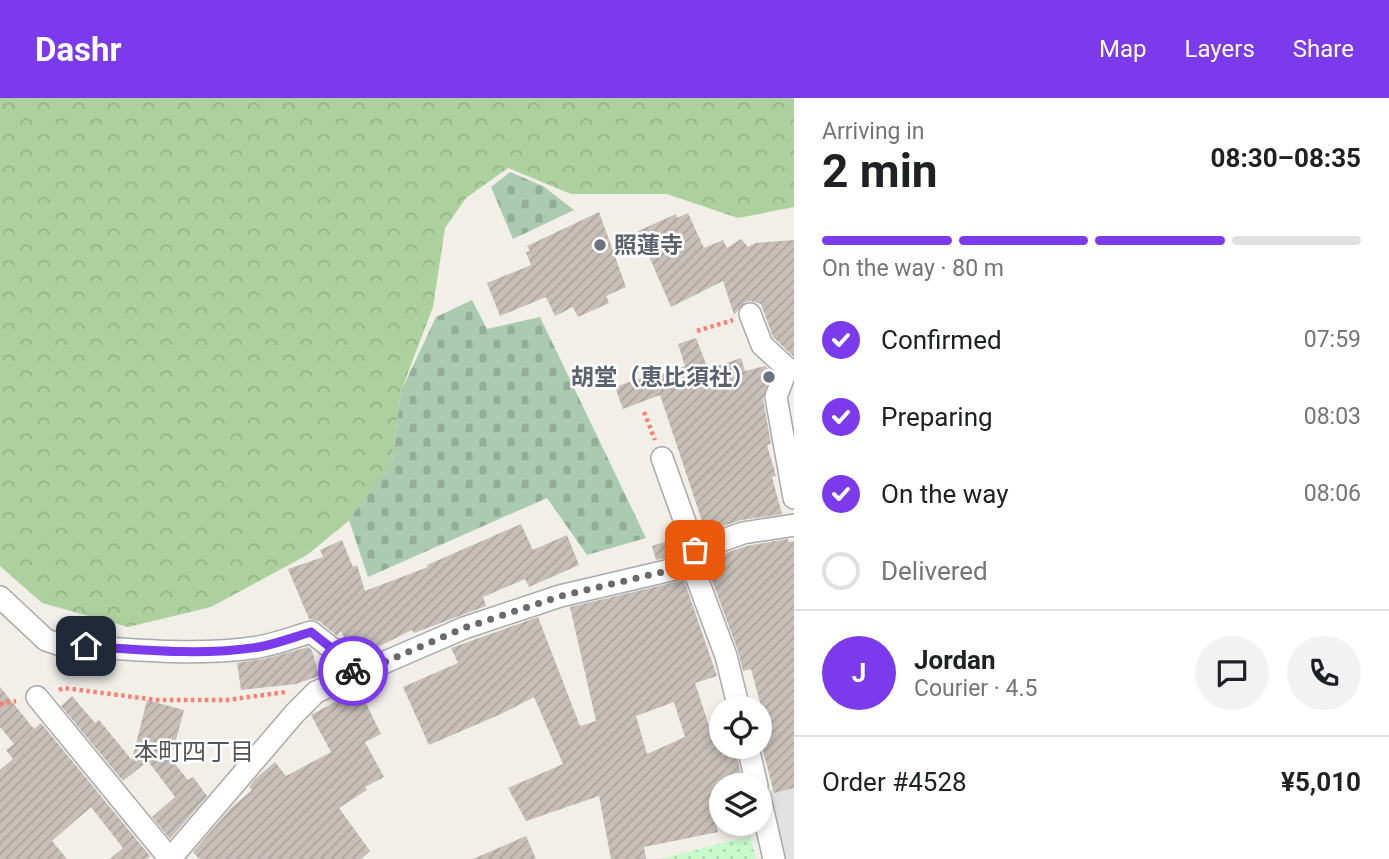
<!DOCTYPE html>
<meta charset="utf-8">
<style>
:root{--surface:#fff;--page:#f2f2f2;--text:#202124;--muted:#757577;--line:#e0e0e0;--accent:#7c3aed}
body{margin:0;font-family:Roboto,"Noto Sans JP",sans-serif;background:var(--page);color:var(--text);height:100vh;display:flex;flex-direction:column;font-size:26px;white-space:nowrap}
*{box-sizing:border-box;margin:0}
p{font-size:23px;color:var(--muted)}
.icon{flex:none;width:38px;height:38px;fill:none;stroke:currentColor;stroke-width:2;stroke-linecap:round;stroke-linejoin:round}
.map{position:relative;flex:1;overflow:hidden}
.side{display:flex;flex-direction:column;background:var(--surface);width:595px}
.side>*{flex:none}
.fabs{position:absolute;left:709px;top:598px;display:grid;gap:14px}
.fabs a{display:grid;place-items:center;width:63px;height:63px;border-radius:50%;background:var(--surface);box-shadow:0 4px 10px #0003;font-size:35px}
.pin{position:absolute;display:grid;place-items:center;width:60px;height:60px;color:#fff;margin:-30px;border-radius:14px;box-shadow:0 4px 10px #0006}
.courier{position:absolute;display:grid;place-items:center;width:70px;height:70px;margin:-35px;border:5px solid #7c3aed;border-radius:50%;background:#fff;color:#222;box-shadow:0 2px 9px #0007}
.summary em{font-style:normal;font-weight:700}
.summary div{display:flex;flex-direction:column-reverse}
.summary{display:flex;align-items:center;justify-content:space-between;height:119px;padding:0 28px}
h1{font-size:46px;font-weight:700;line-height:52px}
.bar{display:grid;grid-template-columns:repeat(4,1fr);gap:10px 7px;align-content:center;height:84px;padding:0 28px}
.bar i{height:9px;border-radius:5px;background:var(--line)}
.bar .on{background:var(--accent)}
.bar p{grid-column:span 4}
.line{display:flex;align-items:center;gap:18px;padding:0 28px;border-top:2px solid var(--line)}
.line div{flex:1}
.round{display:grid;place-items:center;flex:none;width:74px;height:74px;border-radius:37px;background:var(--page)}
ol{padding:0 28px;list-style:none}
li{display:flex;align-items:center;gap:21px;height:77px}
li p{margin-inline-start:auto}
li .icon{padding:7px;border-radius:50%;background:var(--accent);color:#fff;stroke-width:4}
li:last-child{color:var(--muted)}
li i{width:38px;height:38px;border:4px solid var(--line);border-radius:50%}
header{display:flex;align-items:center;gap:42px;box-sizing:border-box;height:98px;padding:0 35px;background:var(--accent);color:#fff}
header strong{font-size:33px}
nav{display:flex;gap:38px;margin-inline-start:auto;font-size:24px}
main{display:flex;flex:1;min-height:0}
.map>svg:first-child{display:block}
</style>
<header>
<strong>Dashr</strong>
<nav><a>Map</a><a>Layers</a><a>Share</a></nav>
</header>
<main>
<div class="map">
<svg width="794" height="761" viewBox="0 0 794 761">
<defs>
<pattern id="forest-crowns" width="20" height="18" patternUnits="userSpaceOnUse" patternTransform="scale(1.75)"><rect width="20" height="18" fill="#add19e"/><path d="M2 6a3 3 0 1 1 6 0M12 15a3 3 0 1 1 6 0" fill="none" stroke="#95b388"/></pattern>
<pattern id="cemetery-stones" width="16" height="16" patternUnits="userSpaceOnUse" patternTransform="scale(1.75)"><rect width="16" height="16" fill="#aacbaf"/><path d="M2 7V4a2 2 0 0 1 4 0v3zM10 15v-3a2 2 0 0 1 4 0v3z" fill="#92ae96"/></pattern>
<pattern id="park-dots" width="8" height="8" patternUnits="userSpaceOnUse" patternTransform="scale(1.75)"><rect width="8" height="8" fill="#c8facc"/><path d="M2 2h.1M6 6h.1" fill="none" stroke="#acd6af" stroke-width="1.8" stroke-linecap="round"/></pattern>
<pattern id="building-hatch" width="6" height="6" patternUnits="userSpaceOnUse" patternTransform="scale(1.75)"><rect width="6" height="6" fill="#c7bfb8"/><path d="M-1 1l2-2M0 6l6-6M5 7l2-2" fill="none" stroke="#aba49e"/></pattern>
</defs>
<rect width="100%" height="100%" fill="#f2efe9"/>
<path fill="url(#forest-crowns)" d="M0,0H794V109L738,120L667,96H571L508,70L466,100L445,130L433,209L401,293L392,363L357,416L307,457L211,509L128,529L42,505L0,468Z"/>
<g fill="url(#cemetery-stones)">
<path d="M510,74L543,88L574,112L513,141L491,89Z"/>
<path d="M472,202L487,231L540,219L646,440L587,457L547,400L368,479L349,422L392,363L401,293L436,219Z"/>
</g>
<path fill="url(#park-dots)" d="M750,738L756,761H660Z"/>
<path fill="#e2e2e2" d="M794,687V761H779L764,694Z"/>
<g fill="url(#building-hatch)" fill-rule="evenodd">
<path d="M599,114L626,189L606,198L609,205L578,219L573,209L555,218L546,199L500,218L487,185L531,167L526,154L530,153L527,148Z"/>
<path d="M688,115L704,150L723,142L727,150L741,141L748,149L755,145L794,142V259L773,239L761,206L751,203L745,204L734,217L723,183L671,209L638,133L676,116L677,120Z"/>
<path d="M696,240L708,271L741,260L745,273L765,268L772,274L763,301L771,346L767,347L776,378L772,379L782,416L741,422L703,435L702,433L705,432L660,297L623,311L615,289L647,278L648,281L685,268L678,246Z"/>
<path d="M521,426L533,452L567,437L579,467L529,489L525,481L483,499L486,508L414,535L412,532L360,558L347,546L341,533L337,538L319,523L309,521L288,471L323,459L320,452L342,442L353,469L357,467L365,493L428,469L427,467Z"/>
<path d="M677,440L681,456L656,462L652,448Z"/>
<path d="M788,441L789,444L794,443V690L774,695L762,649H767L760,625L765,623L751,571L743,573L738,553L706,466V462L746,448Z"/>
<path d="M684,482L717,578L695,585L709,628L721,622V649H735L743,686L721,688V709L713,711L718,734L644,749L646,761H611L599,698L526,723L508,690L563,666L534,599L501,616L429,647L403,589L458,565L451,550L538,519L580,628L596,623L570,509ZM674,604L685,639L647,656L636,618Z"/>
<path d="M308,549L312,552L319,578L296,586L241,592L237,565L268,560Z"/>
<path d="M0,589L34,631L41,625L150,758L147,761H110L123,750L91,709L52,743L67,761H0V672L13,661L6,652L14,646L0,629Z"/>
<path d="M359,591L381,636L365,644L384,679L365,689L367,692L339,710L370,753L361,761H199L193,754L230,711L252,692L249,689L256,680L275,664L286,678L331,654L311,617Z"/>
<path d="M72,598L95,625L99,622L132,662L147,602L184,612L171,661L188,682L193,679L207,698L170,741L152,719L175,699L148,663L123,683L61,608Z"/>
<path d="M526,738L536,761H473Z"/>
</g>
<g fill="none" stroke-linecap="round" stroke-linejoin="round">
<defs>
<g id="street">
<path d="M750,216L762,247L787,270"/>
<path d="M787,270L776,299L794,400"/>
<path d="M662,360L695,452"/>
<path d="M692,467L726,558L739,611"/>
<path d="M0,499L46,542L58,546C124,551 193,559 258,549C276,546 294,539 311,534L349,564L355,577"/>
<path d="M37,599L170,761"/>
<path d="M748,649L757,688"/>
<path d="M760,700L774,761"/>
<path d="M170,761L295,615L316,594L464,530L560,498L692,467L695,452L743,435L794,427"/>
</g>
</defs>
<use href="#street" stroke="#a9a9a9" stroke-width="24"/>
<g stroke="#fa8072" stroke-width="4.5" stroke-dasharray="3.5 3.5" stroke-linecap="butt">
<path d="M697,233L733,222"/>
<path d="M644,314L655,342"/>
<path d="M59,592L64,590L157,602H227L286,594"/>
<path d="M0,606L16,603"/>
</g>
<use href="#street" stroke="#fff" stroke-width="21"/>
</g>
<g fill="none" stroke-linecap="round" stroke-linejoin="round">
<path stroke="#6b6a68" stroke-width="7" stroke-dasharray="0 12.6" d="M353,573L355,577L464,530L561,498L692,467L695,452"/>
<path stroke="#7c3aed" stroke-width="9" d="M86,548C142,552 202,558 259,549C276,546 294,539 311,534L349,564L353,573"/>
</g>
<g fill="#6b7280" stroke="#fff" stroke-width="2.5">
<circle cx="600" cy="147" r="7"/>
<circle cx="769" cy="279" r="7"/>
</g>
<g text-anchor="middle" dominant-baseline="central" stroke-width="5" stroke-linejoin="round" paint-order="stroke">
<g font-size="23" font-weight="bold" fill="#5b616d" stroke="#fff" text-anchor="start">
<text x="614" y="147">照蓮寺</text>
<text x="755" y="279" text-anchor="end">胡堂（恵比須社）</text>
</g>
<g font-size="24" fill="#555" stroke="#fff">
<text x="194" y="654">本町四丁目</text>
</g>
</g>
</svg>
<div class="fabs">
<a><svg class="icon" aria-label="locate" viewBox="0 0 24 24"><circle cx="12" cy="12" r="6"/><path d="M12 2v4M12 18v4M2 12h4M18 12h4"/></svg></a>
<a><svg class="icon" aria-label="layers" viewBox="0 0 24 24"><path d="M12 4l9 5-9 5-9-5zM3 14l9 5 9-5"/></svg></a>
</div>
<div class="pin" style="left:695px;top:452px;background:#ea580c"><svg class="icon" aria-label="bag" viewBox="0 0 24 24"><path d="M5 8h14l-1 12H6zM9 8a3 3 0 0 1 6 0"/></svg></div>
<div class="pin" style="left:86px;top:548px;background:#1f2937"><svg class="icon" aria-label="home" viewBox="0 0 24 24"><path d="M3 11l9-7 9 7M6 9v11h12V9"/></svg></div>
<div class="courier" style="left:353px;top:573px"><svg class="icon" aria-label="bike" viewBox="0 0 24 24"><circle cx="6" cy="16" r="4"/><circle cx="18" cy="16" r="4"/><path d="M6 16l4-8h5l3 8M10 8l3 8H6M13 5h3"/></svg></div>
</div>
<section class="side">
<div class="summary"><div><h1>2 min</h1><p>Arriving in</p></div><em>08:30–08:35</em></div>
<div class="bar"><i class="on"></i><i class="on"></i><i class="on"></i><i></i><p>On the way · 80 m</p></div>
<ol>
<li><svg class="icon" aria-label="check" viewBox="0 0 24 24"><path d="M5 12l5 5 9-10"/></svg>Confirmed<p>07:59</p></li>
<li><svg class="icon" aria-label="check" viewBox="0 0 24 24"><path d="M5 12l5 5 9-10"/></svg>Preparing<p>08:03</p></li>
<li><svg class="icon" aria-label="check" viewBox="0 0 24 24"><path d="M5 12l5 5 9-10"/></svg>On the way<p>08:06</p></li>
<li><i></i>Delivered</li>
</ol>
<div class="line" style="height:126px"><b class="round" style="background:var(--accent);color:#fff">J</b><div><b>Jordan</b><p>Courier · 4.5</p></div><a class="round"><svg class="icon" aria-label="chat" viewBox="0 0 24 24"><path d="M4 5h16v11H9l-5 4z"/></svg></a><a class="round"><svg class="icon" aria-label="phone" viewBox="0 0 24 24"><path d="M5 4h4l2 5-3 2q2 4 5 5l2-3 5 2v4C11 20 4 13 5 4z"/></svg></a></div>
<div class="line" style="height:91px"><div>Order #4528</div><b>¥5,010</b></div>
</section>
</main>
